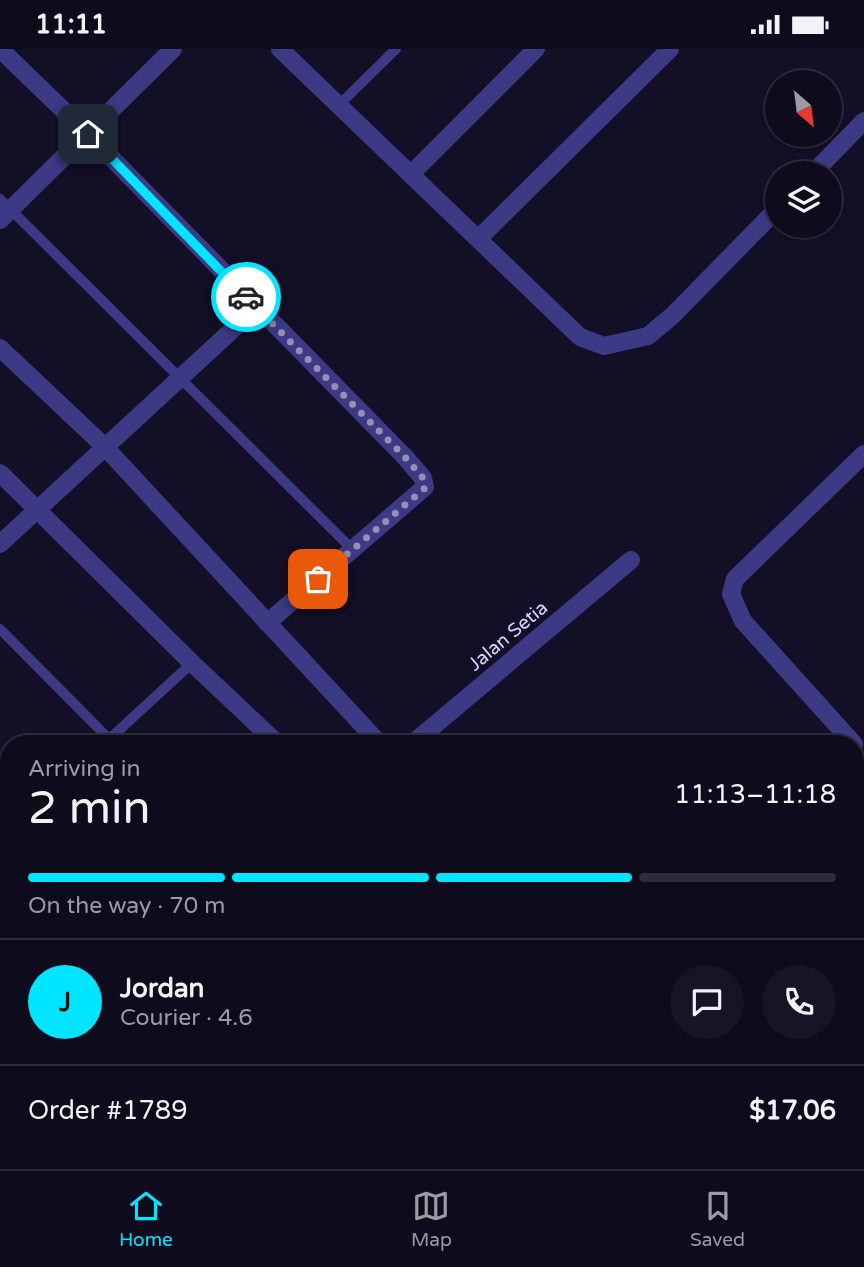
<!DOCTYPE html>
<meta charset="utf-8">
<style>
:root{--surface:#0e0b1c;--page:#171425;--text:#f1f3f6;--muted:#9b9ba3;--line:#2e2b3b;--accent:#00e5ff}
body{margin:0;font-family:"Varela Round",sans-serif;background:var(--page);color:var(--text);height:100vh;display:flex;flex-direction:column;font-size:26px;white-space:nowrap}
*{box-sizing:border-box;margin:0}
p{font-size:23px;color:var(--muted)}
.icon{flex:none;width:38px;height:38px;fill:none;stroke:currentColor;stroke-width:2;stroke-linecap:round;stroke-linejoin:round}
.map{position:relative;flex:1;overflow:hidden}
.sheet{position:absolute;left:0px;top:686px;width:864px;height:434px;display:flex;flex-direction:column;background:var(--surface);border-radius:28px 28px 0 0;box-shadow:0 2px 5px #0004,0 0 0 2px var(--line)}
.sheet>*{flex:none}
.needle{width:46px;rotate:152deg}
.fabs{position:absolute;left:765px;top:21px;display:grid;gap:14px}
.fabs a{display:grid;place-items:center;width:77px;height:77px;border-radius:50%;background:var(--surface);box-shadow:0 2px 5px #0004,0 0 0 2px var(--line);font-size:35px}
.pin{position:absolute;display:grid;place-items:center;width:60px;height:60px;color:#fff;margin:-30px;border-radius:14px;box-shadow:0 4px 10px #0006}
.courier{position:absolute;display:grid;place-items:center;width:70px;height:70px;margin:-35px;border:5px solid #00e5ff;border-radius:50%;background:#fff;color:#222;box-shadow:0 2px 9px #0007}
.headline em{font-style:normal;font-weight:600}
.headline div{display:flex;flex-direction:column-reverse}
.headline{display:flex;align-items:center;justify-content:space-between;height:119px;padding:0 28px}
h1{font-size:46px;font-weight:600;line-height:52px}
.bar{display:grid;grid-template-columns:repeat(4,1fr);gap:10px 7px;align-content:center;height:84px;padding:0 28px}
.bar i{height:9px;border-radius:5px;background:var(--line)}
.bar .active{background:var(--accent)}
.bar p{grid-column:span 4}
.line{display:flex;align-items:center;gap:18px;padding:0 28px;border-top:2px solid var(--line)}
.line div{flex:1}
.round{display:grid;place-items:center;flex:none;width:74px;height:74px;border-radius:37px;background:var(--page)}
.status{display:flex;justify-content:space-between;align-items:center;height:49px;padding:0 35px;background:var(--surface);direction:ltr}
.status svg{height:19px;fill:currentColor}
.dock{display:flex;justify-content:space-around;align-items:center;height:98px;border-top:2px solid var(--line);background:var(--surface);font-size:19px;color:var(--muted)}
.dock a{display:grid;justify-items:center;gap:4px}
.dock .active{color:var(--accent)}
.map>svg:first-child{display:block}
</style>
<div class="status"><b>11:11</b><svg viewBox="0 0 49 12"><path d="M0 12V9h3v3zM5 12V6h3v6zM10 12V3h3v9zM15 12V0h3v12zM26 1h20v11H26zM47 4h2v5h-2z"/></svg></div>
<div class="map">
<svg width="864" height="1120" viewBox="0 0 864 1120">
<rect width="100%" height="100%" fill="#130f26"/>
<g fill="none" stroke-linecap="round" stroke-linejoin="round">
<g stroke="#3d3a85" stroke-width="10">
<path d="M338,57L396,0"/>
<path d="M0,150L353,501"/>
<path d="M0,580L114,695"/>
<path d="M104,695L192,614"/>
<path d="M0,731L9,740"/>
<path d="M0,1103L16,1120"/>
<path d="M154,1111L163,1120"/>
<path d="M398,1111L407,1120"/>
<path d="M526,1111L535,1120"/>
<path d="M469,1120L478,1111"/>
</g>
<g stroke="#3d3a85" stroke-width="18">
<path d="M0,0L88,85L404,407L423,429L425,438L267,574"/>
<path d="M280,0L580,288L604,297L648,287L672,267L777,160"/>
<path d="M813,124L864,72"/>
<path d="M411,125L536,0"/>
<path d="M0,171L173,0"/>
<path d="M478,190L670,0"/>
<path d="M0,299L104,397L380,695"/>
<path d="M0,424L192,614L278,695"/>
<path d="M0,495L256,259"/>
<path d="M412,695L631,511"/>
<path d="M854,695L743,572L731,545L735,530L864,405"/>
<path d="M856,856L864,865"/>
<path d="M0,964L9,958"/>
<path d="M695,1111L703,1120"/>
</g>
<g stroke="#e055d1" stroke-width="19">
<path d="M0,791L9,800"/>
<path d="M0,814L9,824"/>
<path d="M0,850L9,860"/>
<path d="M260,1111L268,1120"/>
<path d="M318,1111L326,1120"/>
</g>
</g>
<g fill="none" stroke-linecap="round" stroke-linejoin="round">
<path stroke="#948fb3" stroke-width="7" stroke-dasharray="0 12.6" d="M246,248L404,407L423,429L425,439L318,530"/>
<path stroke="#00e5ff" stroke-width="9" d="M88,85L246,248"/>
</g>
<g text-anchor="middle" dominant-baseline="central" stroke-width="7" stroke-linejoin="round" paint-order="stroke">
<g font-size="19" fill="#d9d4ff" stroke="#130f26">
<text transform="translate(508 587) rotate(-40)">Jalan Setia</text>
</g>
</g>
</svg>
<div class="fabs">
<a><svg class="needle" viewBox="-14 -14 28 28"><path d="M0-13l5 13h-10z" fill="#e53935"/><path d="M0 13l5-13h-10z" fill="#9b9ba3"/></svg></a>
<a><svg class="icon" aria-label="layers" viewBox="0 0 24 24"><path d="M12 4l9 5-9 5-9-5zM3 14l9 5 9-5"/></svg></a>
</div>
<div class="pin" style="left:318px;top:530px;background:#ea580c"><svg class="icon" aria-label="bag" viewBox="0 0 24 24"><path d="M5 8h14l-1 12H6zM9 8a3 3 0 0 1 6 0"/></svg></div>
<div class="pin" style="left:88px;top:85px;background:#1f2937"><svg class="icon" aria-label="home" viewBox="0 0 24 24"><path d="M3 11l9-7 9 7M6 9v11h12V9"/></svg></div>
<div class="courier" style="left:246px;top:248px"><svg class="icon" aria-label="car" viewBox="0 0 24 24"><path d="M5 17H2v-5l4-1 3-4h7l3 4 3 1v5h-3M9 17h6M6 11h13"/><circle cx="7" cy="17" r="2"/><circle cx="17" cy="17" r="2"/></svg></div>
<section class="sheet">
<div class="headline"><div><h1>2 min</h1><p>Arriving in</p></div><em>11:13–11:18</em></div>
<div class="bar"><i class="active"></i><i class="active"></i><i class="active"></i><i></i><p>On the way · 70 m</p></div>
<div class="line" style="height:126px"><b class="round" style="background:var(--accent);color:#111">J</b><div><b>Jordan</b><p>Courier · 4.6</p></div><a class="round"><svg class="icon" aria-label="chat" viewBox="0 0 24 24"><path d="M4 5h16v11H9l-5 4z"/></svg></a><a class="round"><svg class="icon" aria-label="phone" viewBox="0 0 24 24"><path d="M5 4h4l2 5-3 2q2 4 5 5l2-3 5 2v4C11 20 4 13 5 4z"/></svg></a></div>
<div class="line" style="height:91px"><div>Order #1789</div><b>$17.06</b></div>
</section>
</div>
<nav class="dock">
<a class="active"><svg class="icon" aria-label="home" viewBox="0 0 24 24"><path d="M3 11l9-7 9 7M6 9v11h12V9"/></svg>Home</a>
<a><svg class="icon" aria-label="map" viewBox="0 0 24 24"><path d="M3 6l6-2 6 2 6-2v14l-6 2-6-2-6 2zM9 4v14M15 6v14"/></svg>Map</a>
<a><svg class="icon" aria-label="saved" viewBox="0 0 24 24"><path d="M7 4h10v16l-5-4-5 4z"/></svg>Saved</a>
</nav>
